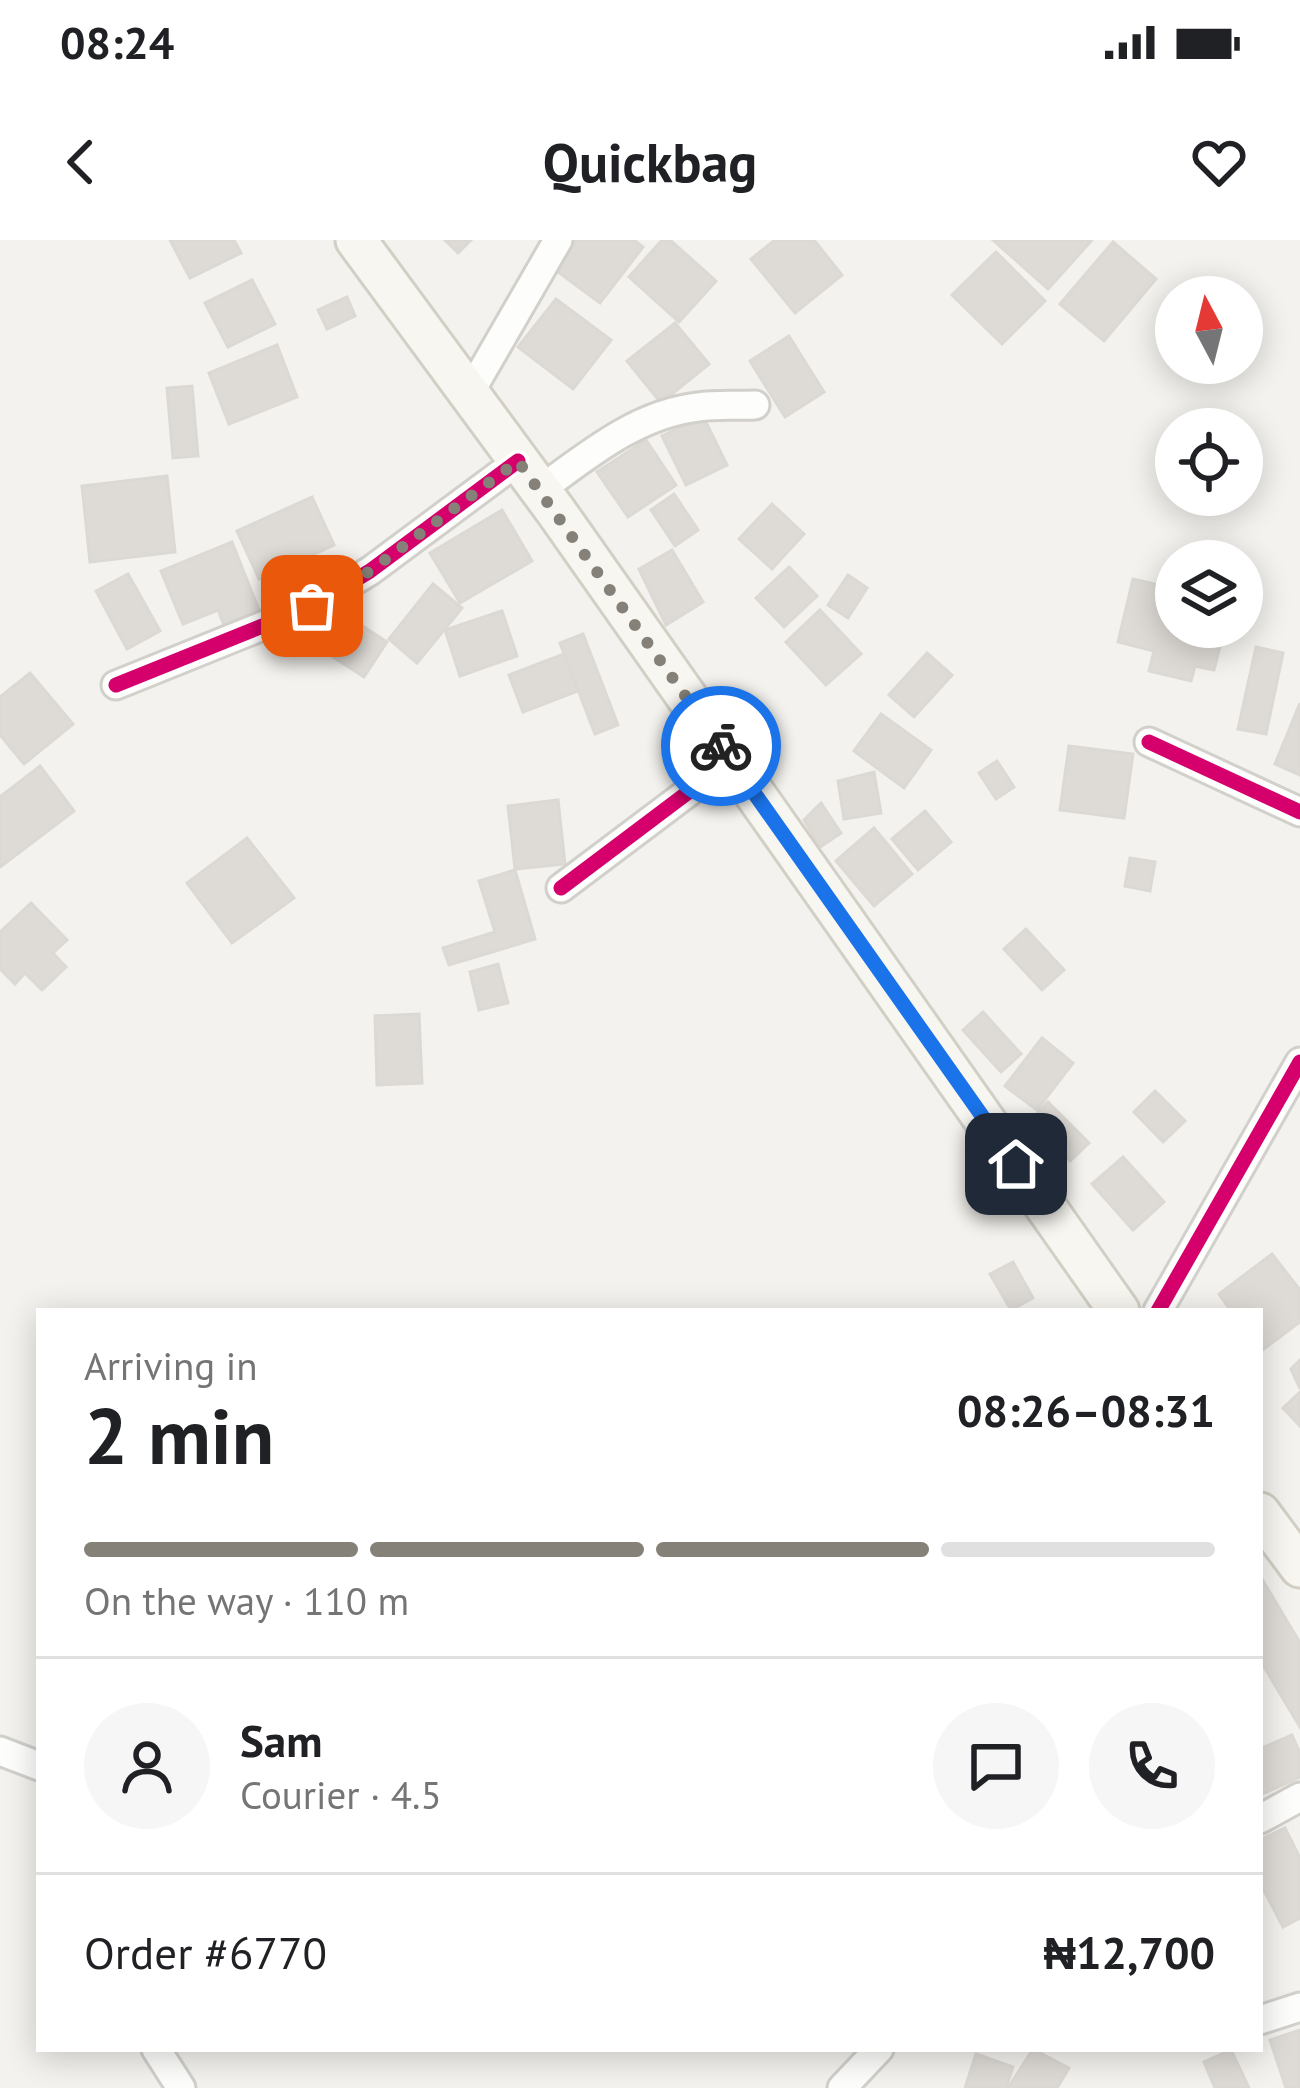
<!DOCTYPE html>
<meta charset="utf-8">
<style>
:root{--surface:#fff;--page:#f6f6f6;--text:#202124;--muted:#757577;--line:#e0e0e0;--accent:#868178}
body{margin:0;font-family:"PT Sans",sans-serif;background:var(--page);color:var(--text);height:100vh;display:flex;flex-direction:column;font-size:45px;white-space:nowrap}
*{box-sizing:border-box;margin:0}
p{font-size:39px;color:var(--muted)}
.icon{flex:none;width:66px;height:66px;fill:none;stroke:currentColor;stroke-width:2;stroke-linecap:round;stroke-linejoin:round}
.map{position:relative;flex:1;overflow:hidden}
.sheet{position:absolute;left:36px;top:1068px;width:1227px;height:744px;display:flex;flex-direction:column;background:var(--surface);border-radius:0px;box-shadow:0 6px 30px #0003}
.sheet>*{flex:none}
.needle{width:78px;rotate:353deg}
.fabs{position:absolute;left:1155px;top:36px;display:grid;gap:24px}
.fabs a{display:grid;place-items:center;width:108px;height:108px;border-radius:50%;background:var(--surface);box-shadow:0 6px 30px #0003;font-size:60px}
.pin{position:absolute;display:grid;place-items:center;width:102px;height:102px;color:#fff;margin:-51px;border-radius:24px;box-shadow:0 6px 18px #0006}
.courier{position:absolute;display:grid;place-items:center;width:120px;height:120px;margin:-60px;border:9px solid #1a73e8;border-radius:50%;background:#fff;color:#222;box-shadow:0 3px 15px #0007}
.overview em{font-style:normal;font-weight:700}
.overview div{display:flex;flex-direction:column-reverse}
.overview{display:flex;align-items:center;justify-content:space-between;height:204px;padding:0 48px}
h1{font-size:78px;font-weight:700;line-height:90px}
.bar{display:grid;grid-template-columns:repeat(4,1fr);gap:18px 12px;align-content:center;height:144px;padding:0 48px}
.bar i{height:15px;border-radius:9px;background:var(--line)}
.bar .current{background:var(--accent)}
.bar p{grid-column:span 4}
.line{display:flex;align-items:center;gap:30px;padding:0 48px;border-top:3px solid var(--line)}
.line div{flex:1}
.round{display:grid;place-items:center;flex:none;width:126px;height:126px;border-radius:63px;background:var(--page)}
.status{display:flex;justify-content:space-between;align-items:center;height:84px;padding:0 60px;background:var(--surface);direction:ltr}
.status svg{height:33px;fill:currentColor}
header{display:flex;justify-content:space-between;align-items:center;height:156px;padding:0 48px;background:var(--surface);font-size:54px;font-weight:700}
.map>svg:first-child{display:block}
</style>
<div class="status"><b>08:24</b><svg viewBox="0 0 49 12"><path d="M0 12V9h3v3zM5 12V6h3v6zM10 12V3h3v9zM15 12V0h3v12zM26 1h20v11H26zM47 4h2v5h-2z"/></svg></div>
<header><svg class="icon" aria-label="back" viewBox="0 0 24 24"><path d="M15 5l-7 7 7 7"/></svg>Quickbag<svg class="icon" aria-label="heart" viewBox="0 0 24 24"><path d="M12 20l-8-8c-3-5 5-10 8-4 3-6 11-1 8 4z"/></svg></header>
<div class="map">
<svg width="1300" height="1848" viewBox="0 0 1300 1848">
<rect width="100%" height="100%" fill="#f4f2ee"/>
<g fill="#dedbd6" stroke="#dcd9d4" stroke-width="3">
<path d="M170,0H234L241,13L190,38Z"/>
<path d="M445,0H471L458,13Z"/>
<path d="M576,0H634L643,7L600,63L554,29Z"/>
<path d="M662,0H670L716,41L679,82L629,37Z"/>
<path d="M775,0H814L842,35L795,73L751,19Z"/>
<path d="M993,0H1092L1048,49Z"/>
<path d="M1113,2L1156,39L1104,101L1060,64Z"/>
<path d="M996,12L1045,61L1002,104L952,55Z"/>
<path d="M252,40L275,84L228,107L205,63Z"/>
<path d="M347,57L355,76L327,89L318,70Z"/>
<path d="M556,59L611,100L573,149L518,107Z"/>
<path d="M675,83L709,124L661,163L627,121Z"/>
<path d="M789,96L824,152L785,177L750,121Z"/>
<path d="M277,105L297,157L229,184L209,133Z"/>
<path d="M192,146L198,216L173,218L167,148Z"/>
<path d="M703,176L727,225L686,245L662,196Z"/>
<path d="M646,200L676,245L628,277L597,232Z"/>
<path d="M167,236L175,312L90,322L82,246Z"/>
<path d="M674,254L698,290L675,306L651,270Z"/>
<path d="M312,257L334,305L259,339L237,291Z"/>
<path d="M772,264L804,294L772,329L739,299Z"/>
<path d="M502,270L532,321L460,363L430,313Z"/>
<path d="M232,302L259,370L224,385L218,370L183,384L161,331Z"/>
<path d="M672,310L703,362L666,385L639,329Z"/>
<path d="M789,327L817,356L784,387L756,358Z"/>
<path d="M128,334L160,391L127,409L96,351Z"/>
<path d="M848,335L867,348L848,378L828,365Z"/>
<path d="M1133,339L1176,349V387H1225L1214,430L1195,426L1191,441L1149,431L1154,411L1118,402Z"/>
<path d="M433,344L462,368L417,423L389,399Z"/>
<path d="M820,370L861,414L826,445L786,402Z"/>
<path d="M502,371L517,416L460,436L445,390Z"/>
<path d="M344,374L387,402L364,437L321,409Z"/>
<path d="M583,394L618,485L595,494L560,403Z"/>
<path d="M1256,407L1283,413L1266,494L1238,489Z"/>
<path d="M927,413L952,435L914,477L889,455Z"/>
<path d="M564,414L578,451L523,472L509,435Z"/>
<path d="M30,433L73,484L24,524L0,495V457Z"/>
<path d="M1300,463V535L1275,524Z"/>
<path d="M881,474L931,510L904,548L854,511Z"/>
<path d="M1069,506L1133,514L1124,578L1060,570Z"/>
<path d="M997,521L1014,547L996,559L979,533Z"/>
<path d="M40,526L74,571L0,627V557Z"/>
<path d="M874,532L881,573L844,579L838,541Z"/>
<path d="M558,560L565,624L515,629L508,566Z"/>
<path d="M821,563L841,593L820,607L804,580Z"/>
<path d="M925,571L951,602L918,630L892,599Z"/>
<path d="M874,588L912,634L874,666L836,621Z"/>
<path d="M247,598L294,658L232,703L187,643Z"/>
<path d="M1130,618L1155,622L1150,651L1125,646Z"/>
<path d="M515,630L535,699L449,725L443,708L495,692L479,641Z"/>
<path d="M31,663L67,700L53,713L66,727L42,750L25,733L15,744L0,729V692Z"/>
<path d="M1026,689L1064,730L1042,750L1004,709Z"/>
<path d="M498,724L508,763L479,770L470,732Z"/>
<path d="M983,772L1021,814L1001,832L963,790Z"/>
<path d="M419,774L422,843L377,845L375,776Z"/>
<path d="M1042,798L1073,823L1037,870L1005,846Z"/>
<path d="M1155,851L1185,881L1163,902L1134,872Z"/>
<path d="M1048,862L1089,903L1070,921L1030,881Z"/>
<path d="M1123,917L1164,962L1133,990L1092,944Z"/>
<path d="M1272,1014L1300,1050V1082L1261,1111L1260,1071H1231L1219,1054Z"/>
<path d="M1013,1022L1033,1058L1011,1070L990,1034Z"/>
<path d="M1300,1120V1149L1291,1129Z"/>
<path d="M1300,1152V1186L1283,1168Z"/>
<path d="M1262,1339L1300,1403V1487L1260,1420Z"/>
<path d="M1292,1495L1300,1513V1537L1260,1555V1509Z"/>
<path d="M1285,1588L1300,1618V1678L1283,1687L1260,1643V1600Z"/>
<path d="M1300,1790V1848H1286L1270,1800Z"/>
<path d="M1033,1809L1069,1828L1057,1848H1008Z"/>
<path d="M1231,1810L1249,1848H1215L1204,1822Z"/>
<path d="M976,1814L1013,1827L1006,1848H965Z"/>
</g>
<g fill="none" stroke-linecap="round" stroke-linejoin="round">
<defs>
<g id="street">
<path d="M469,154L558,0"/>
<path d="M540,250C588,215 637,174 698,167C717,164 736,166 755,165"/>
<path d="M116,445L312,366L370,331L518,221"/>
<path d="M1149,502L1300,572"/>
<path d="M561,648L731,520"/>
<path d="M1158,1071L1300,822"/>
<path d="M0,1511L39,1526"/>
<path d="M1260,1579L1300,1557"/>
<path d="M1260,1780L1300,1767"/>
<path d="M156,1809L181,1848"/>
<path d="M842,1848L879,1809"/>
</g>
<g id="secondary">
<path d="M356,0L555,270L1119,1071"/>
<path d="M1260,1273L1300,1327"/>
</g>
</defs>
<use href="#street" stroke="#d2d0cb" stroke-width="33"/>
<use href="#secondary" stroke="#d3cfc5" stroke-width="45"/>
<use href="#street" stroke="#fdfdfc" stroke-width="27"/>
<use href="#secondary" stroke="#f7f6f1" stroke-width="39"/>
<defs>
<g id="cycleway">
<path d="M116,445L312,366L370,331L518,221"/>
<path d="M1149,502L1300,572"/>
<path d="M561,648L731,520"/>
<path d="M1158,1071L1300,822"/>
</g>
</defs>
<use href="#cycleway" stroke="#fff" stroke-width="22"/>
<use href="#cycleway" stroke="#d6006c" stroke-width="15"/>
</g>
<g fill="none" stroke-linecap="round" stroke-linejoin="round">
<path stroke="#868178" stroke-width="12" stroke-dasharray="0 21.6" d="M312,366L370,331L518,221L721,506"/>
<path stroke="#1a73e8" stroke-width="15" d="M721,506L1016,924"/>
</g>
</svg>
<div class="fabs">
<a><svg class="needle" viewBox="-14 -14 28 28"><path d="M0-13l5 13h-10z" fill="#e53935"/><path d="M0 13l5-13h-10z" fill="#757577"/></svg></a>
<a><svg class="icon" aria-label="locate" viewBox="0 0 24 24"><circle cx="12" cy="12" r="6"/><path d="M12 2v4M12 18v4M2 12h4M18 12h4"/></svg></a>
<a><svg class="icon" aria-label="layers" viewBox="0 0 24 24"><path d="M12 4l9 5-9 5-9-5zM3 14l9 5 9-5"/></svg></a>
</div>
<div class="pin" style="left:312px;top:366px;background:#ea580c"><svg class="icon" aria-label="bag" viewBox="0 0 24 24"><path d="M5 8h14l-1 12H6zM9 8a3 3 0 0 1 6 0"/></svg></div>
<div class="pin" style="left:1016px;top:924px;background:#1f2937"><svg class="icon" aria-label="home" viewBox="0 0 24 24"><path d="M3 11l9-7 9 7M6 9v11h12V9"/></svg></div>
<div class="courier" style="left:721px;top:506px"><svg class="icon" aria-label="bike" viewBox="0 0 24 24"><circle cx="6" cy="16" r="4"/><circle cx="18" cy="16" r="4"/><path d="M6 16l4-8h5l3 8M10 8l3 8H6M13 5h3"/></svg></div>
<section class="sheet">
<div class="overview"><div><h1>2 min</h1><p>Arriving in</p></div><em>08:26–08:31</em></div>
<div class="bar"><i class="current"></i><i class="current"></i><i class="current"></i><i></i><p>On the way · 110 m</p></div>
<div class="line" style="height:216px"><a class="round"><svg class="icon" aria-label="person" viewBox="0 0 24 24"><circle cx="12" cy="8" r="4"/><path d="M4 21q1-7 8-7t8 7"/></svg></a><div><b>Sam</b><p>Courier · 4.5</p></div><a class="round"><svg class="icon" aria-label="chat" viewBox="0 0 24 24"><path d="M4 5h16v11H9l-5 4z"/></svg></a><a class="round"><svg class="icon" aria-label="phone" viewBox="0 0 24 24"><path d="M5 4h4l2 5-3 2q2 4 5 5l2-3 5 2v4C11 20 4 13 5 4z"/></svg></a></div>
<div class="line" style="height:156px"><div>Order #6770</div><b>₦12,700</b></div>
</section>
</div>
